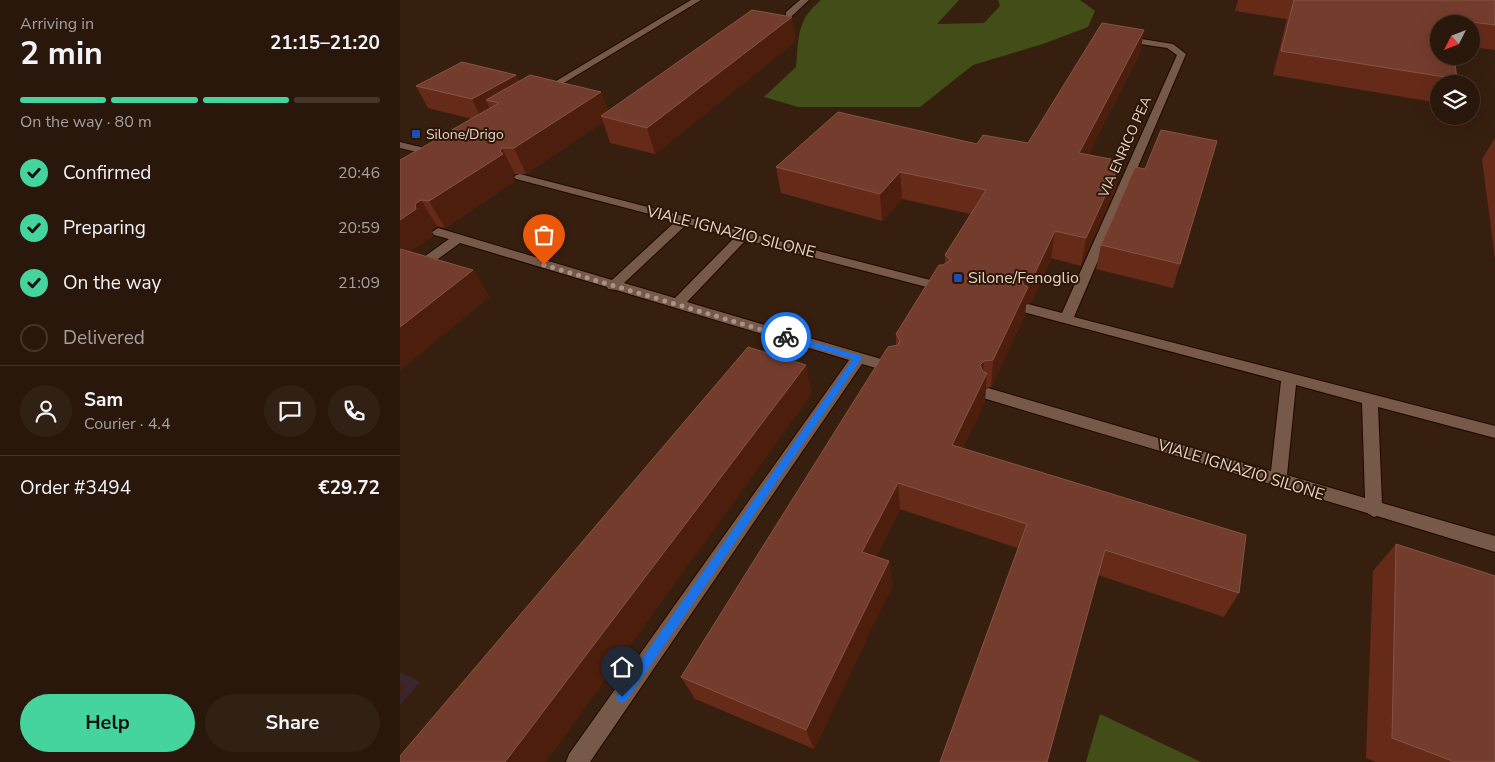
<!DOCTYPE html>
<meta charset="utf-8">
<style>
:root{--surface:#29170b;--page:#312014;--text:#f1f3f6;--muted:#a59f9d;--line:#45362c;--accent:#46d49e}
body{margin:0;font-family:"Nunito Sans",sans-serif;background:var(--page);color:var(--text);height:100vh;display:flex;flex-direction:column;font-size:19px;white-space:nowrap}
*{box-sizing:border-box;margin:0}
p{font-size:16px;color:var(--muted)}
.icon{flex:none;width:28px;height:28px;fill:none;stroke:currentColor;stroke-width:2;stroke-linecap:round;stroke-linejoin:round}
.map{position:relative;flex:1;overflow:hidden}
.drawer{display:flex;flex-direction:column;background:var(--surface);width:400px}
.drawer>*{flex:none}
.needle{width:32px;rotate:228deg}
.tools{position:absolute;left:1030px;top:15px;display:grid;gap:10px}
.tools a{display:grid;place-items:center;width:50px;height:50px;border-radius:50%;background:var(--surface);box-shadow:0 5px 20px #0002,0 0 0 1px var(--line);font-size:25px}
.pin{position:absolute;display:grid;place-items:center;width:42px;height:42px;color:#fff;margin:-51px -21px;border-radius:50% 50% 50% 0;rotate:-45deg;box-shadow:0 0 5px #0007}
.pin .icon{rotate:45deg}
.courier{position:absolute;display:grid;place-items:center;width:50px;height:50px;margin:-25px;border:4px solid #1a73e8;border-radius:50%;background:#fff;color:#222;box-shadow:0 1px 6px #0007}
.summary em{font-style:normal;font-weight:700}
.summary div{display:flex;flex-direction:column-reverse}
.summary{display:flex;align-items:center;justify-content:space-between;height:85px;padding:0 20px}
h1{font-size:32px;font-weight:700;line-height:38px}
.bar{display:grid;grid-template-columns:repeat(4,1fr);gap:8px 5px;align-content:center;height:60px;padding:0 20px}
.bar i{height:6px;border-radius:4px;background:var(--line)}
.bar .active{background:var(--accent)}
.bar p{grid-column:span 4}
.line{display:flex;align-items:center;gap:12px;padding:0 20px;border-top:1px solid var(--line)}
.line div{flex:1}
.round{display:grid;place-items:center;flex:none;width:52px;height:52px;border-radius:26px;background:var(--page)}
ol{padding:0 20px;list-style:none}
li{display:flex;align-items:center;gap:15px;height:55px}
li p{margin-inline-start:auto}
li .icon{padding:5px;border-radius:50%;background:var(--accent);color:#111;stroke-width:4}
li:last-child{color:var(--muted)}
li i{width:28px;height:28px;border:2px solid var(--line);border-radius:50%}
.cta{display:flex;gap:10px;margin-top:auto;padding:10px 20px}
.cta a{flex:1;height:58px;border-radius:30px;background:var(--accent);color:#111;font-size:20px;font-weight:700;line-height:58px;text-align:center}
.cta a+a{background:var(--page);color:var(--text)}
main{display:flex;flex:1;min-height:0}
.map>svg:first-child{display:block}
</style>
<main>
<section class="drawer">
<div class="summary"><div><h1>2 min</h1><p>Arriving in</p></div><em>21:15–21:20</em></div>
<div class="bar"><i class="active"></i><i class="active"></i><i class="active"></i><i></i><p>On the way · 80 m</p></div>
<ol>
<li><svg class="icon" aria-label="check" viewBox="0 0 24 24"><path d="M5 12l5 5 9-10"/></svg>Confirmed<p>20:46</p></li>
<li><svg class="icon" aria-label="check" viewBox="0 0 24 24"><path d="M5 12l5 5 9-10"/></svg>Preparing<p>20:59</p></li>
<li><svg class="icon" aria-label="check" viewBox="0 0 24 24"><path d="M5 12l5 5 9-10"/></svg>On the way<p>21:09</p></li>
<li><i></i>Delivered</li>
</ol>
<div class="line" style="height:90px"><a class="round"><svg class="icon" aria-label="person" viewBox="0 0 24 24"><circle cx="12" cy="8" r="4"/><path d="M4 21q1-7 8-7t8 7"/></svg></a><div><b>Sam</b><p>Courier · 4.4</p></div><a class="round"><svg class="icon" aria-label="chat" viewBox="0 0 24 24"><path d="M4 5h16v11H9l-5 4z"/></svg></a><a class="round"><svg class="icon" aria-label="phone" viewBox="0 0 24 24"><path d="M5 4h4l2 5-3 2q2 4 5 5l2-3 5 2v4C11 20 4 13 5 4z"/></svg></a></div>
<div class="line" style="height:65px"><div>Order #3494</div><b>€29.72</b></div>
<div class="cta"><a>Help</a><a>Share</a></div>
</section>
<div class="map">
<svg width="1095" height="762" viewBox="0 0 1095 762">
<rect width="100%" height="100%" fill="#371f0f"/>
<path fill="#3a272d" d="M0,672L20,682L0,705Z"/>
<g fill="#424d18">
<path d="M421,0H559L537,24L584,23L600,6L598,0H680L695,11L688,27L643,44L573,65L520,107H398L364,97L396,67C399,37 396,21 421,0Z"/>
<path d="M700,714L801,762H686Z"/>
</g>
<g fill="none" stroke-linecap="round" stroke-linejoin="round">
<defs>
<g id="minor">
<path d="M291,0H301L144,95L141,96L136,93Z"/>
<path d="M400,0H409L392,16H386V12Z"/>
<path d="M723,36L773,44L786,54L674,317L1095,426V438L978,407L982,503L1095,536V552L977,516L974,517L967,513L583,398L580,394L583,390L588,388L871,471L881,381L623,312L621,309L623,306L628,304L662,313L777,55L767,48L720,41V37ZM896,385L962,403L965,498L887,475Z"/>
<path d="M0,142L41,152L42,154L37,157L0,148Z"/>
<path d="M120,174L542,283L549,287L542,291L346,240L287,302L498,364L500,368L498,372L493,373L462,364L190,762H166L169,754L449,360L216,290L208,289L207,287L60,243L5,283L0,284V274L49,239L34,235L32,232L38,228L212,280L276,221L116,179L114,177L116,175ZM287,224L335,237L275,298L224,283Z"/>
</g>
</defs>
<use href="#minor" stroke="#1e0800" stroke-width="2"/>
<use href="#minor" fill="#765948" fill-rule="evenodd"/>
</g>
<g fill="#662a19">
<path d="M838,0H1095V50L1071,47V24H1039L1057,79L1054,84H1039V103L873,75L887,19L835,11Z"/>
<path d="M744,30L740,53L688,155L721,161L716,188L681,266L651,258L631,303L626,304L625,315L591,387L586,388L585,401L563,448L839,593L824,617L500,509L476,557L489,561L492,586L414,749L295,699L281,677L496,345V334L543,265L545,264V255L571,214L502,199L482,221L381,193L376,167L577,144L628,143Z"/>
<path d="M396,41L255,154L210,143L203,122L126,174H115L113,176L115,181L45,228L37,226L31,230L33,236L10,251L73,270L89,297L0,370V160L49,138L72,119L28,108L16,86L116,75L119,82L201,92L208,112Z"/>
<path d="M1095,138V259L1082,159Z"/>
<path d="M817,141L773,288L696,269L701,245L745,169Z"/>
<path d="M996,544L1095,762H976L966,758L973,571Z"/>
</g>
<g fill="#4e1e0d">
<path d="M392,17L396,41L255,154L247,128Z"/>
<path d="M744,30L740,53L676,180L679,153Z"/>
<path d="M116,75L125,96L99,103L86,100L93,115L83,122L72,99Z"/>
<path d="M201,92L209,117L201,116L203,122L126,174L114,148Z"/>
<path d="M817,141L811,164L773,288L780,264Z"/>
<path d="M102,148L115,174L113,176L115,181L45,228L29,201Z"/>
<path d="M721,161L716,188L681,266L686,238Z"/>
<path d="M500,172L502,199L482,221L480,194Z"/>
<path d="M21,200L37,226L31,230L33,236L0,258V220L15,204Z"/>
<path d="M655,231L651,258L631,303L626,304L625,315L591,387L593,360L622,280Z"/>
<path d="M73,270L89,297L0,370V327Z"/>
<path d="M584,361L583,381L587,373L585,401L552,472V445L580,365Z"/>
<path d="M406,365L412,394L146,762H105Z"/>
<path d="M498,483L500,509L466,577L462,552Z"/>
<path d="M489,561L492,586L414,749L406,730Z"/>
<path d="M0,684L5,688L0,693Z"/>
</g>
<g fill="#743c2c" stroke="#855445">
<path d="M894,0H1095V25L1050,19V24H1039V56H1054L1057,79L881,51Z"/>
<path d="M352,10L392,17L247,128L201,116Z"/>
<path d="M702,23L744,30L679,153L721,161L686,238L655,231L634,275L625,277L622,280L624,285L628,287L593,360L584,361L580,365L583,372L587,373L552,445L846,535L839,593L705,550L647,762H540L627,524L498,483L462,552L489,561L406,730L281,677L488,347L498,345L500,340L496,334L539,265H543L551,260L545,255L586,190L500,172L480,194L376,167L438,112L577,144L583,135L628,143Z"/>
<path d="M62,62L116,75L72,99L16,86Z"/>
<path d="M130,75L201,92L114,148H102L100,151L103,154L29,201L21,200L15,204L16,209L0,220V160L39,138H49L51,135L50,131L99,103L86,100Z"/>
<path d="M761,130L817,141L780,264L701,245L735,167L745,169Z"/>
<path d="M0,249L73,270L0,327Z"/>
<path d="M348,347L406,365L105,762H0V756Z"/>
<path d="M996,544L1095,576V762H1055L992,738Z"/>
</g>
<path fill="#1a73e8" d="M386,334L461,356L462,358L226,701L222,703L218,701L216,697L218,693L453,359L384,339L383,337Z"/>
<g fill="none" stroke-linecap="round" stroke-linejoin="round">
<path stroke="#a79488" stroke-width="5" stroke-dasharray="0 9" d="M144,265L386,337"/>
</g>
<g fill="#1a4fb4" stroke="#2d1606" stroke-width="2">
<rect x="11" y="129" width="10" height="10" rx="2.5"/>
<rect x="553" y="273" width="10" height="10" rx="2.5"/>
</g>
<g text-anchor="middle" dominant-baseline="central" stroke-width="4" stroke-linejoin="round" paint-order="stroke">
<g font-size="14" fill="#e3d3c9" stroke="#2d1606" text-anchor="start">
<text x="26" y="134">Silone/Drigo</text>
</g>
<g font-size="14" fill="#e3d3c9" stroke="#2d1606">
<text transform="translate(725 147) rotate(-66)">VIA ENRICO PEA</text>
</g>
<g font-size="16" fill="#e3d3c9" stroke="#2d1606">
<text transform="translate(331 232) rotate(14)">VIALE IGNAZIO SILONE</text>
<text transform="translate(841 470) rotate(17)">VIALE IGNAZIO SILONE</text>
</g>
<g font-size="16" fill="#e3d3c9" stroke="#2d1606" text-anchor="start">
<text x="568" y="278">Silone/Fenoglio</text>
</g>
</g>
</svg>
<div class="tools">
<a><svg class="needle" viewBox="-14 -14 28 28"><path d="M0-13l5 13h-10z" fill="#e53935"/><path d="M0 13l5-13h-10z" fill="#a59f9d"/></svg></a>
<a><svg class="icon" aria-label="layers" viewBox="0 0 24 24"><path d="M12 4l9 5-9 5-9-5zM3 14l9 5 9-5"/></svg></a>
</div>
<div class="pin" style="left:144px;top:265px;background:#ea580c"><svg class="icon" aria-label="bag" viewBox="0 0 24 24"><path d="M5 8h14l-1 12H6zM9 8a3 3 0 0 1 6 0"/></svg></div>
<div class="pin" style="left:222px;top:697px;background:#1f2937"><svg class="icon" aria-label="home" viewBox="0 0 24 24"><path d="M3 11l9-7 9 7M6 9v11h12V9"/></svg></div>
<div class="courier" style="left:386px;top:337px"><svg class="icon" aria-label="bike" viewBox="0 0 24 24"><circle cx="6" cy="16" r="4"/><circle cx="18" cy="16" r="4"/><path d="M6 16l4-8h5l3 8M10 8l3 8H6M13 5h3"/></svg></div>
</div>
</main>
